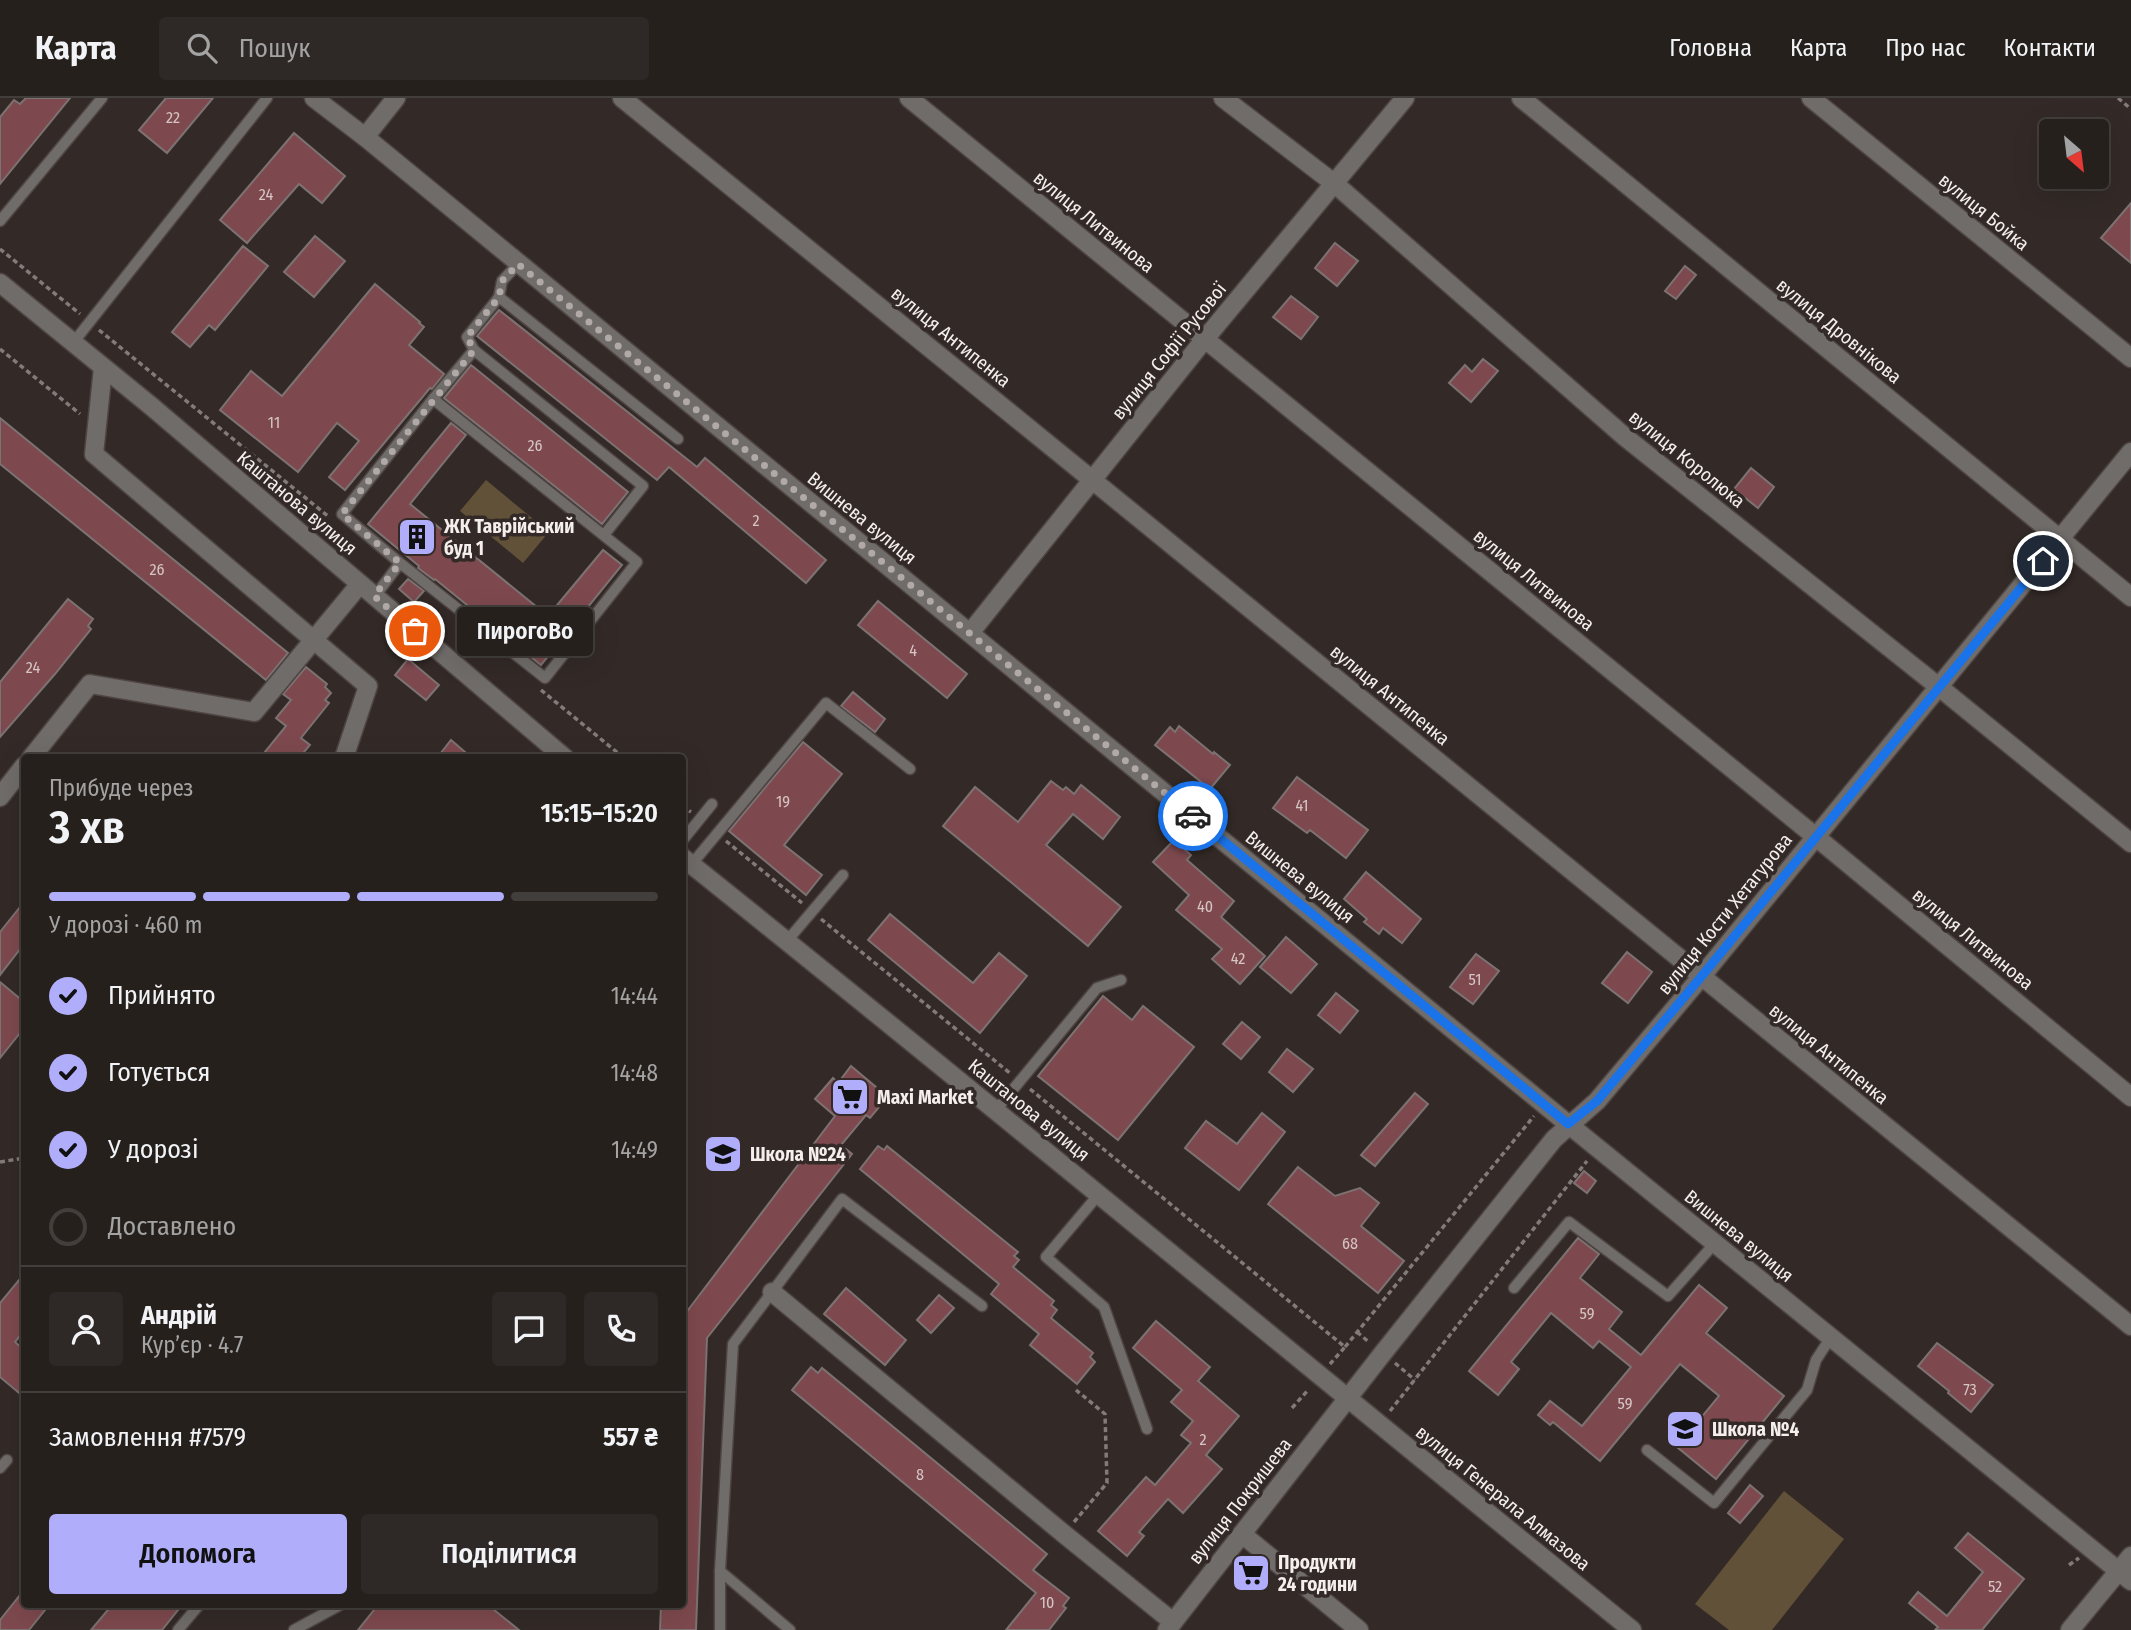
<!DOCTYPE html>
<html lang="uk">
<meta charset="utf-8">
<style>
:root{--surface:#26201d;--page:#2e2826;--text:#f1f3f6;--muted:#a4a3a4;--line:#423e3b;--accent:#b0adfa}
body{margin:0;font-family:"Fira Sans Condensed",sans-serif;background:var(--page);color:var(--text);height:100vh;display:flex;flex-direction:column;font-size:26px;white-space:nowrap}
*{box-sizing:border-box;margin:0}
p{font-size:23px;color:var(--muted)}
.icon{flex:none;width:38px;height:38px;fill:none;stroke:currentColor;stroke-width:2;stroke-linecap:round;stroke-linejoin:round}
.map{position:relative;flex:1;overflow:hidden}
.panel{position:absolute;left:21px;top:656px;width:665px;height:854px;display:flex;flex-direction:column;background:var(--surface);border-radius:7px;box-shadow:0 7px 28px #0002,0 0 0 2px var(--line)}
.panel>*{flex:none}
.needle{width:46px;rotate:152deg}
.fabs{position:absolute;left:2039px;top:21px;display:grid;gap:14px}
.fabs a{display:grid;place-items:center;width:70px;height:70px;border-radius:7px;background:var(--surface);box-shadow:0 7px 28px #0002,0 0 0 2px var(--line);font-size:35px}
.pin{position:absolute;display:grid;place-items:center;width:60px;height:60px;color:#fff;margin:-30px;border:4px solid #fff;border-radius:50%;box-shadow:0 2px 7px #0007}
.courier{position:absolute;display:grid;place-items:center;width:70px;height:70px;margin:-35px;border:5px solid #1a73e8;border-radius:50%;background:#fff;color:#222;box-shadow:0 2px 9px #0007}
.bubble{position:absolute;height:49px;border-radius:7px;background:var(--surface);box-shadow:0 7px 28px #0002,0 0 0 2px var(--line);font-size:23px;font-weight:600;line-height:49px;text-align:center}
.summary em{font-style:normal;font-weight:600}
.summary div{display:flex;flex-direction:column-reverse}
.summary{display:flex;align-items:center;justify-content:space-between;height:119px;padding:0 28px}
h1{font-size:46px;font-weight:600;line-height:52px}
.bar{display:grid;grid-template-columns:repeat(4,1fr);gap:10px 7px;align-content:center;height:84px;padding:0 28px}
.bar i{height:9px;border-radius:5px;background:var(--line)}
.bar .active{background:var(--accent)}
.bar p{grid-column:span 4}
.line{display:flex;align-items:center;gap:18px;padding:0 28px;border-top:2px solid var(--line)}
.line div{flex:1}
.round{display:grid;place-items:center;flex:none;width:74px;height:74px;border-radius:7px;background:var(--page)}
ol{padding:0 28px;list-style:none}
li{display:flex;align-items:center;gap:21px;height:77px}
li p{margin-inline-start:auto}
li .icon{padding:7px;border-radius:50%;background:var(--accent);color:#111;stroke-width:4}
li:last-child{color:var(--muted)}
li i{width:38px;height:38px;border:4px solid var(--line);border-radius:50%}
.button{display:flex;gap:14px;margin-top:auto;padding:14px 28px}
.button a{flex:1;height:80px;border-radius:7px;background:var(--accent);color:#111;font-size:28px;font-weight:600;line-height:80px;text-align:center}
.button a+a{background:var(--page);color:var(--text)}
header{display:flex;align-items:center;gap:42px;box-sizing:border-box;height:98px;padding:0 35px;background:var(--surface);border-bottom:2px solid var(--line)}
header strong{font-size:33px}
nav{display:flex;gap:38px;margin-inline-start:auto;font-size:24px}
.search{width:490px;height:63px;background:var(--page);display:flex;align-items:center;gap:18px;box-sizing:border-box;padding:0 24px;border-radius:7px;color:var(--muted);font-size:26px}
.map>svg:first-child{display:block}
</style>
<header>
<strong>Карта</strong>
<div class="search"><svg class="icon" aria-label="search" viewBox="0 0 24 24"><circle cx="10" cy="10" r="6"/><path d="M15 15l6 6"/></svg>Пошук</div>
<nav><a>Головна</a><a>Карта</a><a>Про нас</a><a>Контакти</a></nav>
</header>
<div class="map">
<svg width="2131" height="1532" viewBox="0 0 2131 1532">
<rect width="100%" height="100%" fill="#332a27"/>
<g fill="#605138">
<path d="M486,382L549,434L523,465L460,413Z"/>
<path d="M1784,1393L1844,1441L1772,1532H1729L1695,1506Z"/>
</g>
<g fill="#7d494e" stroke="#7d7272" stroke-width="2">
<path d="M26,0H70L0,86V19L14,2L20,6Z"/>
<path d="M166,0H213L167,55L139,32Z"/>
<path d="M294,35L345,78L322,105L299,86L247,145L220,122Z"/>
<path d="M2131,105V165L2101,140Z"/>
<path d="M315,138L345,163L314,199L284,174Z"/>
<path d="M1335,145L1358,163L1337,188L1315,170Z"/>
<path d="M243,148L268,168L215,232L209,227L190,249L172,234Z"/>
<path d="M1685,168L1696,177L1676,201L1665,193Z"/>
<path d="M375,186L420,224L419,225L424,229L409,247L444,276L432,291L430,290L345,392L329,379L359,343L337,325L298,374L220,312L251,273L282,298Z"/>
<path d="M1291,198L1318,219L1301,241L1273,219Z"/>
<path d="M499,212L697,369L705,360L826,462L806,485L669,369L657,382L477,238Z"/>
<path d="M1483,261L1498,273L1471,304L1449,285L1465,267L1472,274Z"/>
<path d="M471,267L628,394L602,426L444,300Z"/>
<path d="M0,320L288,555L266,582L0,366Z"/>
<path d="M451,325L466,337L410,406L548,518L603,452L622,467L541,567L435,481L434,482L418,470L419,468L368,426Z"/>
<path d="M1751,370L1774,389L1758,410L1734,391Z"/>
<path d="M408,481L424,493L414,504L399,491Z"/>
<path d="M68,501L93,521L88,528L91,531L55,576L0,639V584Z"/>
<path d="M878,503L967,576L947,600L858,527Z"/>
<path d="M408,561L439,587L426,602L395,577Z"/>
<path d="M306,569L327,586L325,589L331,595L325,602L329,605L301,640L310,647L299,660H260L286,628L276,620L291,602L283,596Z"/>
<path d="M853,594L885,621L875,634L841,608Z"/>
<path d="M1179,628L1213,656L1214,654L1230,667L1210,691L1155,647L1170,629L1175,634Z"/>
<path d="M451,642L472,660H437Z"/>
<path d="M803,644L842,676L784,747L822,777L806,797L729,733Z"/>
<path d="M1297,679L1368,732L1346,760L1310,732L1307,735L1273,710Z"/>
<path d="M1051,683L1063,692L1066,689L1074,696L1081,687L1120,719L1103,741L1073,716L1046,747L1121,809L1088,848L943,728L975,689L1018,724Z"/>
<path d="M1174,742L1191,757L1187,762L1234,803L1221,819L1265,858L1240,886L1212,861L1222,851L1176,812L1189,797L1153,764Z"/>
<path d="M1366,774L1421,821L1402,845L1383,830L1379,836L1364,824L1367,821L1344,801Z"/>
<path d="M24,804V846L0,877V834Z"/>
<path d="M890,816L973,885L999,855L1027,878L980,935L868,842Z"/>
<path d="M1286,839L1317,866L1291,895L1260,869Z"/>
<path d="M1627,854L1652,874L1628,905L1602,885Z"/>
<path d="M1476,856L1499,873L1473,906L1450,889Z"/>
<path d="M0,884L24,904V930L0,960Z"/>
<path d="M1336,895L1358,913L1340,935L1318,917Z"/>
<path d="M1103,898L1132,922L1143,908L1194,949L1118,1042L1038,978Z"/>
<path d="M1242,924L1260,939L1241,961L1223,946Z"/>
<path d="M1287,951L1313,971L1293,994L1269,974Z"/>
<path d="M851,968L882,994L879,997L885,1002L870,1020L866,1017L841,1047L852,1056L707,1240L696,1532H660L661,1507H682V1220L835,1018L815,1001L833,980L838,985Z"/>
<path d="M1415,995L1428,1006L1375,1068L1361,1057Z"/>
<path d="M1262,1015L1285,1034L1239,1092L1185,1050L1206,1023L1237,1046Z"/>
<path d="M878,1048L884,1052L887,1048L1018,1154L1014,1158L1019,1162L1013,1169L1054,1203L1051,1207L1057,1212L1051,1220L1093,1255L1090,1259L1095,1264L1077,1286L1030,1247L1039,1236L991,1196L999,1186L860,1071Z"/>
<path d="M1298,1069L1335,1098L1360,1090L1379,1105L1361,1128L1404,1163L1378,1195L1268,1106Z"/>
<path d="M1584,1073L1596,1083L1587,1095L1574,1085Z"/>
<path d="M1578,1140L1599,1156L1580,1180L1622,1214L1609,1231L1641,1257L1699,1187L1727,1210L1706,1235L1784,1298L1716,1381L1677,1349L1719,1298L1680,1266L1600,1363L1553,1324L1550,1327L1538,1317L1550,1303L1582,1328L1631,1269L1599,1243L1593,1250L1551,1215L1511,1264L1519,1271L1498,1297L1469,1273Z"/>
<path d="M24,1176V1233L15,1244L24,1252V1299L0,1279V1205Z"/>
<path d="M846,1190L906,1242L885,1267L824,1216Z"/>
<path d="M939,1197L954,1210L931,1235L917,1222Z"/>
<path d="M1156,1223L1210,1269L1198,1283L1239,1318L1206,1357L1222,1371L1183,1415L1168,1401L1139,1434L1144,1438L1127,1458L1098,1433L1146,1379L1155,1387L1191,1345L1181,1337L1193,1323L1171,1304L1182,1292L1133,1250Z"/>
<path d="M1937,1245L1993,1287L1971,1314L1948,1295L1949,1293L1918,1268Z"/>
<path d="M811,1269L818,1275L822,1270L1047,1456L1033,1472L1069,1500L1063,1508L1066,1510L1049,1532H1006L1036,1495L792,1292Z"/>
<path d="M1750,1387L1763,1398L1740,1425L1728,1415Z"/>
<path d="M1968,1435L2024,1481L1982,1532H1935L1938,1529L1909,1505L1918,1494L1947,1518L1983,1474L1955,1450Z"/>
<path d="M24,1492V1507H49L29,1532H0V1522Z"/>
<path d="M112,1507H182L162,1532H91Z"/>
<path d="M378,1507H488L519,1532H358Z"/>
</g>
<g fill="none" stroke-linecap="round" stroke-linejoin="round">
<defs>
<g id="service">
<path d="M0,123L102,0"/>
<path d="M499,199L502,183L518,166"/>
<path d="M73,245L267,0"/>
<path d="M474,252L467,239L499,199L678,341"/>
<path d="M433,301L474,252L643,388L604,437"/>
<path d="M375,498L400,465L545,580L637,464L433,301L342,416L400,465"/>
<path d="M682,743L712,706"/>
<path d="M691,767L826,605L910,671"/>
<path d="M787,843L843,777"/>
<path d="M996,1012L1097,890L1121,882"/>
<path d="M1099,1096L1046,1159L1104,1209L1147,1331"/>
<path d="M1514,1190L1569,1124L1668,1198L1715,1145"/>
<path d="M1647,1352L1714,1405L1807,1292L1816,1262L1831,1239"/>
<path d="M0,1370L7,1362"/>
<path d="M720,1473L790,1532"/>
<path d="M178,1532L199,1507"/>
<path d="M294,1532L340,1507"/>
<path d="M720,1532V1473L733,1246L842,1101L982,1208"/>
</g>
<g id="minor">
<path d="M314,0L365,39L1568,1026"/>
<path d="M622,0C1126,408 1627,819 2131,1228"/>
<path d="M909,0L1816,739L2131,999"/>
<path d="M1223,0L1335,86L1625,339L1939,589L2131,745"/>
<path d="M1521,0L2131,499"/>
<path d="M1811,0L2131,260"/>
<path d="M365,39L396,0"/>
<path d="M103,270L94,356L368,588L344,660"/>
<path d="M970,535L1204,242L1405,0"/>
<path d="M31,660L90,586L254,614L360,486"/>
<path d="M0,699L24,668"/>
<path d="M772,1194L1064,1436L1173,1524"/>
<path d="M1242,1436L1359,1532"/>
</g>
<g id="tertiary">
<path d="M0,185L151,308L565,660"/>
<path d="M682,759C1001,1014 1315,1275 1632,1532"/>
<path d="M1568,1026L2131,1483"/>
<path d="M1167,1532L1383,1255L1554,1041L1597,1003L1701,879L2131,354"/>
<path d="M2070,1532L2131,1458"/>
</g>
</defs>
<use href="#service" stroke="#4e4543" stroke-width="13"/>
<use href="#minor" stroke="#4e4543" stroke-width="21"/>
<use href="#tertiary" stroke="#4e4543" stroke-width="21"/>
<g stroke="#837b79" stroke-width="3.5" stroke-dasharray="5 3.5" stroke-linecap="butt">
<path d="M2118,0L2131,11"/>
<path d="M0,151L80,216"/>
<path d="M99,232L329,419"/>
<path d="M0,251L80,316"/>
<path d="M541,592L624,660"/>
<path d="M682,708L691,714"/>
<path d="M726,743L802,805"/>
<path d="M821,821L1011,976"/>
<path d="M1030,991L1345,1249L1330,1266"/>
<path d="M0,1064L24,1060"/>
<path d="M1357,1234L1370,1245"/>
<path d="M1345,1249L1534,1018"/>
<path d="M1395,1265L1415,1282"/>
<path d="M1292,1310L1309,1291"/>
<path d="M1390,1313L1587,1063"/>
<path d="M1074,1424L1107,1385L1105,1316L1076,1292"/>
<path d="M2069,1467L2079,1460"/>
</g>
<use href="#service" stroke="#706c6a" stroke-width="10"/>
<use href="#minor" stroke="#706c6a" stroke-width="18"/>
<use href="#tertiary" stroke="#706c6a" stroke-width="18"/>
</g>
<g fill="none" stroke-linecap="round" stroke-linejoin="round">
<path stroke="#b0a9a8" stroke-width="7" stroke-dasharray="0 12.6" d="M415,533L374,498L400,465L342,416L474,252L467,239L499,199L502,183L518,166L1193,718"/>
<path stroke="#1a73e8" stroke-width="9" d="M1193,718L1568,1026L1597,1003L1701,879L2043,463"/>
</g>
<defs>
<symbol id="building-square" viewBox="-11 -11 22 22"><rect x="-9" y="-9" width="18" height="18" rx="4" fill="#b0adfa" stroke="#332a27"/><path d="M-4-6H4V6H1V3H-1V6H-4ZM-2.5-4.3h1.7v1.8h-1.7ZM.8-4.3h1.7v1.8H.8ZM-2.5-1h1.7V.8h-1.7ZM.8-1h1.7V.8H.8Z" fill="#111"/></symbol>
<symbol id="supermarket-square" viewBox="-11 -11 22 22"><rect x="-9" y="-9" width="18" height="18" rx="4" fill="#b0adfa" stroke="#332a27"/><path d="M-6-5.5h2.5l.6 2H6L4.5 2H-2.5L-4.4-4H-6ZM-1.5 3.2a1.3 1.3 0 1 0 .1 0ZM3 3.2a1.3 1.3 0 1 0 .1 0Z" fill="#111"/></symbol>
<symbol id="school-square" viewBox="-11 -11 22 22"><rect x="-9" y="-9" width="18" height="18" rx="4" fill="#b0adfa" stroke="#332a27"/><path d="M0-5L7-2L0 1L-7-2ZM-4 1L0 2.5L4 1V4Q0 6-4 4Z" fill="#111"/></symbol>
</defs>
<g fill-rule="evenodd">
<use href="#building-square" x="395" y="417" width="44" height="44"/>
<use href="#supermarket-square" x="828" y="977" width="44" height="44"/>
<use href="#school-square" x="701" y="1034" width="44" height="44"/>
<use href="#school-square" x="1663" y="1309" width="44" height="44"/>
<use href="#supermarket-square" x="1229" y="1453" width="44" height="44"/>
</g>
<g text-anchor="middle" dominant-baseline="central" stroke-width="7" stroke-linejoin="round" paint-order="stroke">
<g font-size="16" fill="#d6c5c5">
<text x="173" y="19">22</text>
<text x="266" y="96">24</text>
<text x="274" y="324">11</text>
<text x="535" y="347">26</text>
<text x="756" y="422">2</text>
<text x="157" y="471">26</text>
<text x="913" y="552">4</text>
<text x="33" y="569">24</text>
<text x="783" y="703">19</text>
<text x="1302" y="707">41</text>
<text x="1205" y="808">40</text>
<text x="1238" y="860">42</text>
<text x="1475" y="881">51</text>
<text x="1350" y="1145">68</text>
<text x="1587" y="1215">59</text>
<text x="1970" y="1291">73</text>
<text x="1625" y="1305">59</text>
<text x="1203" y="1341">2</text>
<text x="920" y="1376">8</text>
<text x="1995" y="1488">52</text>
<text x="1047" y="1504">10</text>
</g>
<g font-size="19" fill="#f4eeed" stroke="#332a27">
<text transform="translate(1984 114) rotate(39)">вулиця Бойка</text>
<text transform="translate(1094 124) rotate(39)">вулиця Литвинова</text>
<text transform="translate(1839 233) rotate(39)">вулиця Дровнікова</text>
<text transform="translate(951 239) rotate(39)">вулиця Антипенка</text>
<text transform="translate(1169 253) rotate(-51)">вулиця Софії Русової</text>
<text transform="translate(1687 361) rotate(39)">вулиця Королюка</text>
<text transform="translate(297 405) rotate(40)">Каштанова вулиця</text>
<text transform="translate(862 420) rotate(39)">Вишнева вулиця</text>
<text transform="translate(1534 482) rotate(39)">вулиця Литвинова</text>
<text transform="translate(1390 597) rotate(39)">вулиця Антипенка</text>
<text transform="translate(1300 779) rotate(39)">Вишнева вулиця</text>
<text transform="translate(1725 816) rotate(-51)">вулиця Кости Хетагурова</text>
<text transform="translate(1973 841) rotate(39)">вулиця Литвинова</text>
<text transform="translate(1829 956) rotate(39)">вулиця Антипенка</text>
<text transform="translate(1029 1012) rotate(39)">Каштанова вулиця</text>
<text transform="translate(1739 1138) rotate(39)">Вишнева вулиця</text>
<text transform="translate(1503 1400) rotate(39)">вулиця Генерала Алмазова</text>
<text transform="translate(1240 1403) rotate(-52)">вулиця Покришева</text>
</g>
<g font-size="19" font-weight="bold" fill="#f4eeed" stroke="#332a27" text-anchor="start">
<text x="444" y="428">ЖК Таврійський<tspan x="444" dy="22">буд 1</tspan></text>
<text x="877" y="999">Maxi Market</text>
<text x="750" y="1056">Школа №24</text>
<text x="1712" y="1331">Школа №4</text>
<text x="1278" y="1464">Продукти<tspan x="1278" dy="22">24 години</tspan></text>
</g>
</g>
</svg>
<div class="fabs">
<a><svg class="needle" viewBox="-14 -14 28 28"><path d="M0-13l5 13h-10z" fill="#e53935"/><path d="M0 13l5-13h-10z" fill="#a4a3a4"/></svg></a>
</div>
<div class="pin" style="left:415px;top:533px;background:#ea580c"><svg class="icon" aria-label="bag" viewBox="0 0 24 24"><path d="M5 8h14l-1 12H6zM9 8a3 3 0 0 1 6 0"/></svg></div>
<div class="pin" style="left:2043px;top:463px;background:#1f2937"><svg class="icon" aria-label="home" viewBox="0 0 24 24"><path d="M3 11l9-7 9 7M6 9v11h12V9"/></svg></div>
<div class="courier" style="left:1193px;top:718px"><svg class="icon" aria-label="car" viewBox="0 0 24 24"><path d="M5 17H2v-5l4-1 3-4h7l3 4 3 1v5h-3M9 17h6M6 11h13"/><circle cx="7" cy="17" r="2"/><circle cx="17" cy="17" r="2"/></svg></div>
<div class="bubble" style="left:457px;top:509px;width:136px">ПирогоВо</div>
<section class="panel">
<div class="summary"><div><h1>3 хв</h1><p>Прибуде через</p></div><em>15:15–15:20</em></div>
<div class="bar"><i class="active"></i><i class="active"></i><i class="active"></i><i></i><p>У дорозі · 460 m</p></div>
<ol>
<li><svg class="icon" aria-label="check" viewBox="0 0 24 24"><path d="M5 12l5 5 9-10"/></svg>Прийнято<p>14:44</p></li>
<li><svg class="icon" aria-label="check" viewBox="0 0 24 24"><path d="M5 12l5 5 9-10"/></svg>Готується<p>14:48</p></li>
<li><svg class="icon" aria-label="check" viewBox="0 0 24 24"><path d="M5 12l5 5 9-10"/></svg>У дорозі<p>14:49</p></li>
<li><i></i>Доставлено</li>
</ol>
<div class="line" style="height:126px"><a class="round"><svg class="icon" aria-label="person" viewBox="0 0 24 24"><circle cx="12" cy="8" r="4"/><path d="M4 21q1-7 8-7t8 7"/></svg></a><div><b>Андрій</b><p>Кур’єр · 4.7</p></div><a class="round"><svg class="icon" aria-label="chat" viewBox="0 0 24 24"><path d="M4 5h16v11H9l-5 4z"/></svg></a><a class="round"><svg class="icon" aria-label="phone" viewBox="0 0 24 24"><path d="M5 4h4l2 5-3 2q2 4 5 5l2-3 5 2v4C11 20 4 13 5 4z"/></svg></a></div>
<div class="line" style="height:91px"><div>Замовлення #7579</div><b>557 ₴</b></div>
<div class="button"><a>Допомога</a><a>Поділитися</a></div>
</section>
</div>
